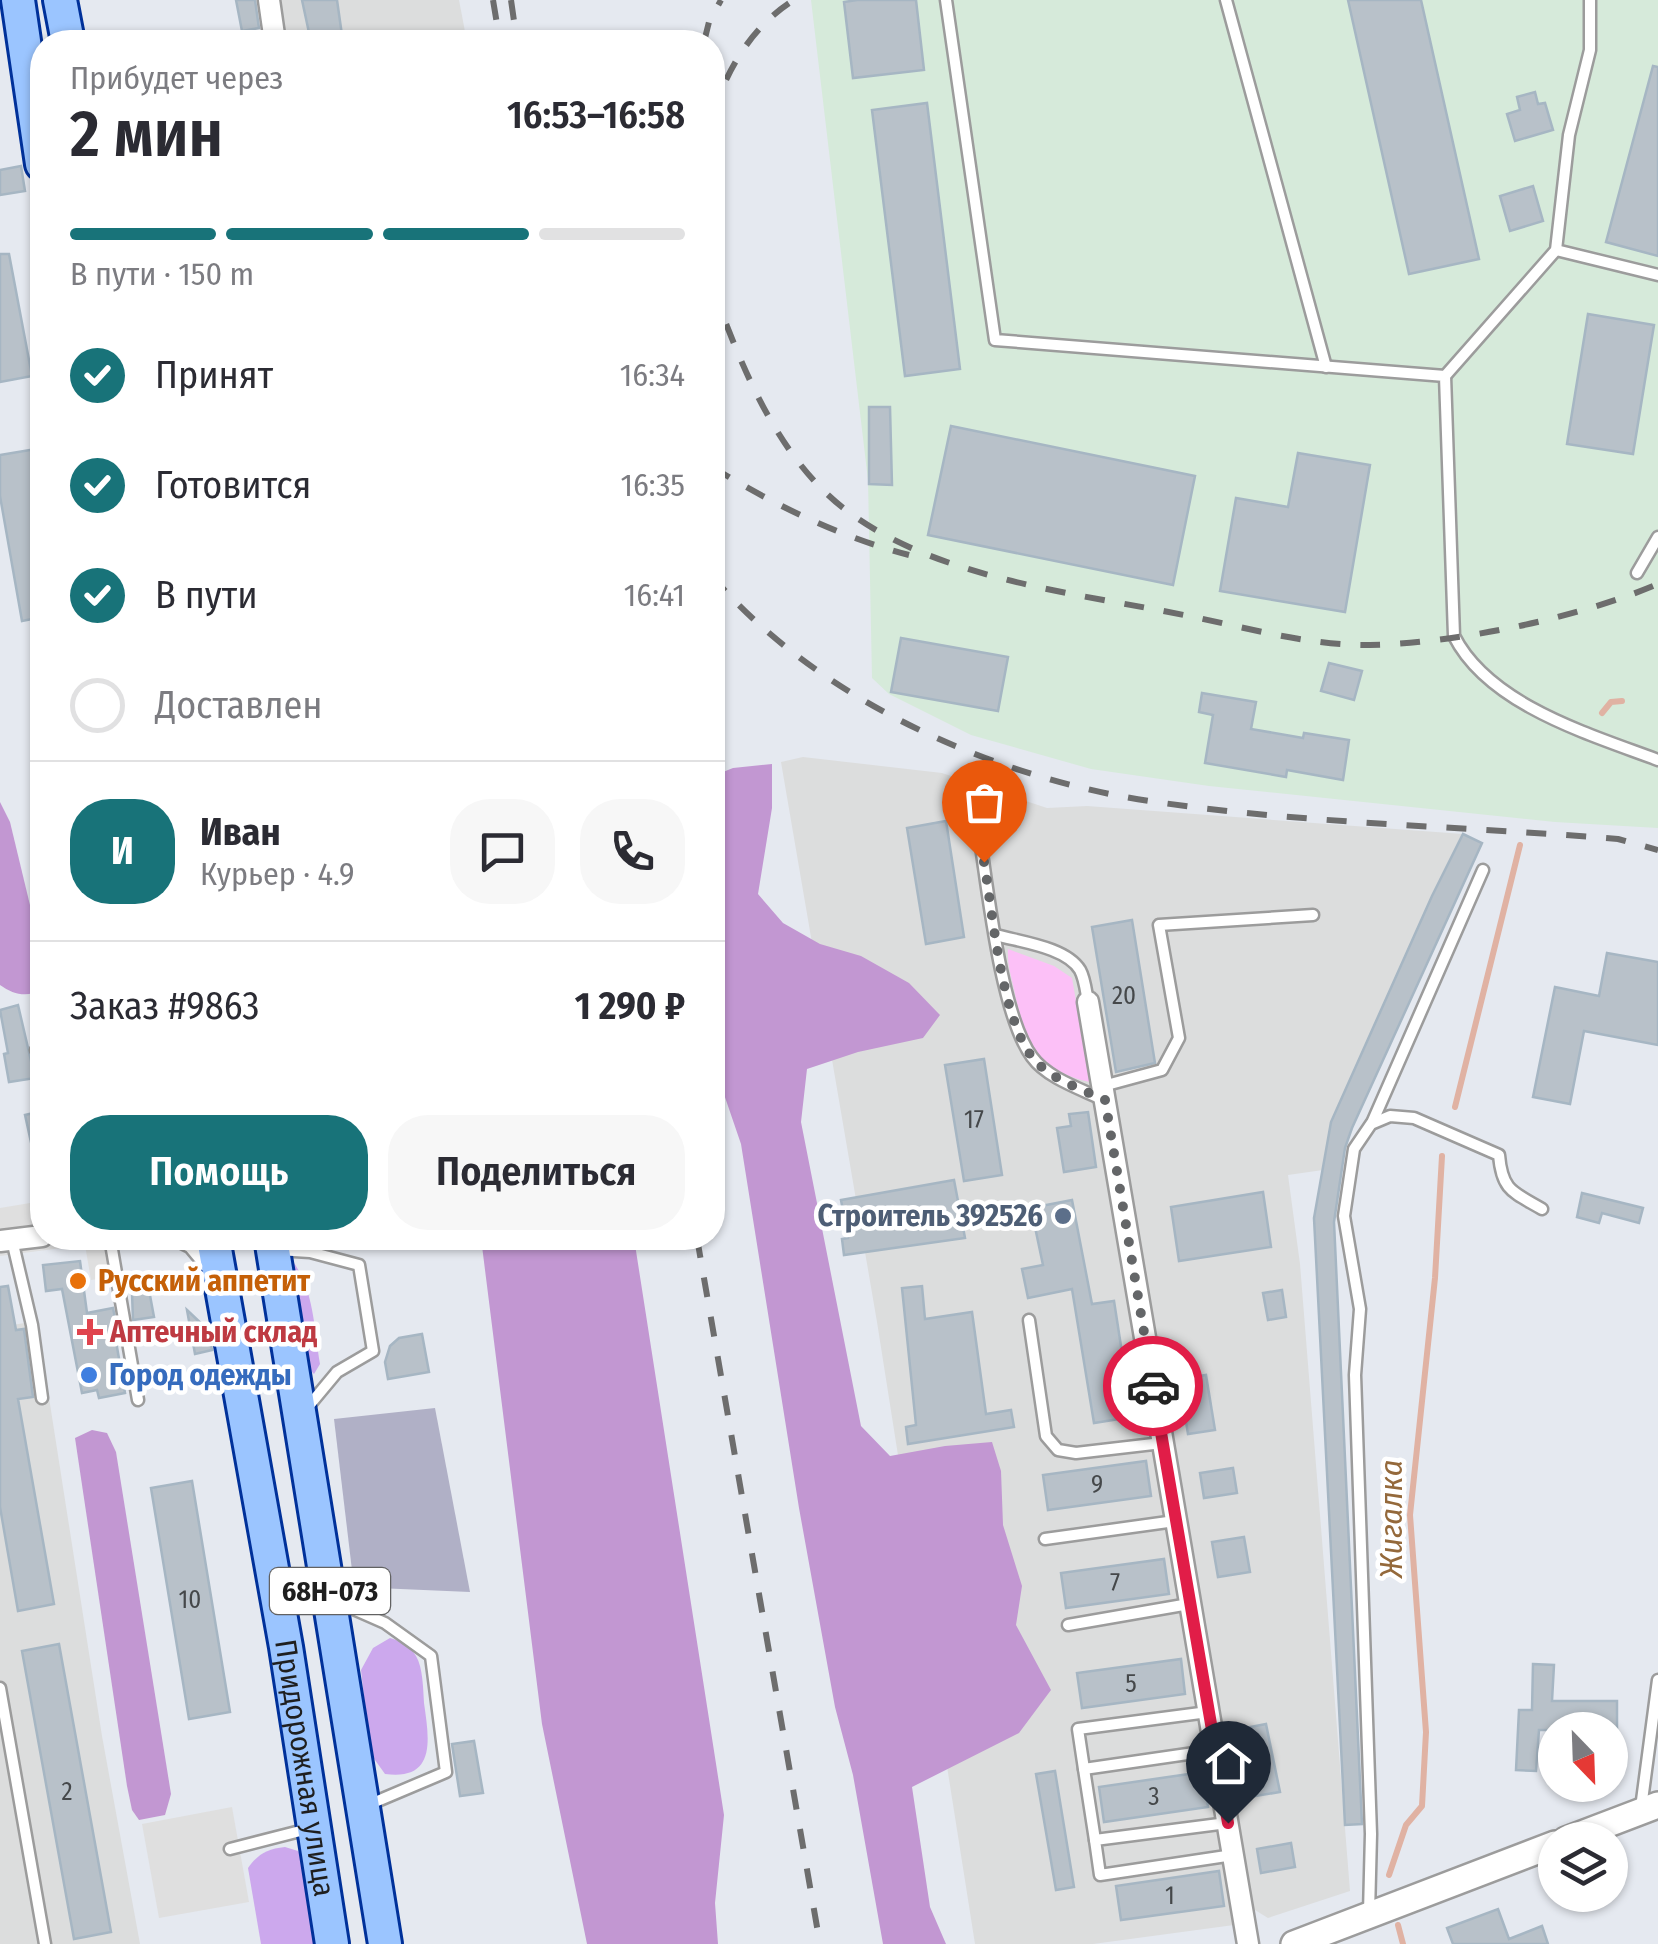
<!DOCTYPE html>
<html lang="ru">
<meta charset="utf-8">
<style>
:root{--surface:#fff;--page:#f7f7f7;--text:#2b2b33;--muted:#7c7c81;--line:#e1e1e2;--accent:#187379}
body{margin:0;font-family:"Fira Sans Condensed",sans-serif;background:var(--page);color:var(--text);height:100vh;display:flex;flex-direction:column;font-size:38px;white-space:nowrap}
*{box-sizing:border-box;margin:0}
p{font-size:32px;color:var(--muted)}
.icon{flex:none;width:55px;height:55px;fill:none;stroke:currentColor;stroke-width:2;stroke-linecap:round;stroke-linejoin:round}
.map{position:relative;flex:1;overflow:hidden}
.sheet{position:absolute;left:30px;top:30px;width:695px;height:1220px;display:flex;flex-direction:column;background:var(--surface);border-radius:40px;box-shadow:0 2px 8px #0004}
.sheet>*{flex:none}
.needle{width:65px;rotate:157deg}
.fabs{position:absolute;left:1538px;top:1712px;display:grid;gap:20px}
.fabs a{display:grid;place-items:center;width:90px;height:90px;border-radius:50%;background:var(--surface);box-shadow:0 2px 8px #0004;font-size:50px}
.pin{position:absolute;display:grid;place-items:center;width:85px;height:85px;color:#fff;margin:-102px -42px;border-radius:50% 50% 50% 0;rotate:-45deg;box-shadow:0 0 10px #0007}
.pin .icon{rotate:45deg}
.courier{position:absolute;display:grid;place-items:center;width:100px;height:100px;margin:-50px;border:8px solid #e11d48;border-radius:50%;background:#fff;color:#222;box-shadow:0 2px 12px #0007}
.headline em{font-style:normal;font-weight:600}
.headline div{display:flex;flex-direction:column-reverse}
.headline{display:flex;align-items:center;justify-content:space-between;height:170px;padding:0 40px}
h1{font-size:65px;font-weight:600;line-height:75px}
.bar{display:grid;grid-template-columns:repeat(4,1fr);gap:15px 10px;align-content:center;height:120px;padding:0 40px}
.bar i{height:12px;border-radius:8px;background:var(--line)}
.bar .selected{background:var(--accent)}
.bar p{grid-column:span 4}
.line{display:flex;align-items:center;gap:25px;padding:0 40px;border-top:2px solid var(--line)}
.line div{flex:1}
.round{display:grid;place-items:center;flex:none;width:105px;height:105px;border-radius:40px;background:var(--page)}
ol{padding:0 40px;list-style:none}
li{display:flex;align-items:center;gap:30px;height:110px}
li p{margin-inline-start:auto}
li .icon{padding:10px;border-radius:50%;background:var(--accent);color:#fff;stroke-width:4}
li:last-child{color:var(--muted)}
li i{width:55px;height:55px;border:5px solid var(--line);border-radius:50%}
.action{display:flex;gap:20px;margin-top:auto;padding:20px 40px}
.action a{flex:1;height:115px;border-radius:40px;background:var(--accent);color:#fff;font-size:40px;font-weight:600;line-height:115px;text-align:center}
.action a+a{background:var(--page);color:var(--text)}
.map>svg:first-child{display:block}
</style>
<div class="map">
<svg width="1658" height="1944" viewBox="0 0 1658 1944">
<rect width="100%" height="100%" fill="#e5e9f0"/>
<g fill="#dcdddd">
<path d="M262,0H459L467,42H269Z"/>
<path d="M803,757L942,773L1047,808L1087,806L1463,834L1432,896L1331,1122L1323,1170L1288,1175L1300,1264L1350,1891L1268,1918L1250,1907L1234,1925L1093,1944H975L877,1322L781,762Z"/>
<path d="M37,1321L102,1736L140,1944H0V1327Z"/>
</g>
<path fill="#d6eada" d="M811,0H1658V828L1555,822L1209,786L1091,769L971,735L889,694L872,678L868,480Z"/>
<path fill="#b0b0c6" d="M435,1408L470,1592L354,1587L334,1419Z"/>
<g fill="#cca8ed">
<path d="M291,1259C314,1288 314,1328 320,1364L314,1374L306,1366L287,1261Z"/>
<path d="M390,1638C401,1641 410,1646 416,1656C423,1668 423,1688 424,1703C429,1738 437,1781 385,1774L370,1753L361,1670L373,1648Z"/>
<path d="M285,1847L298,1851L305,1862L319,1944H261L248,1868C258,1854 267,1849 285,1847Z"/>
</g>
<g fill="#c297d2">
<path d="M772,764V808L758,894L783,923L820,944L861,956L909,983L940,1015L923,1038L858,1052L807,1069L801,1122L861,1426L890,1456L945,1446L992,1442L1001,1471L1003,1525L1022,1586L1016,1625L1051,1690L1019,1733L912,1787L930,1907L946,1944H883L853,1775L835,1707L799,1508L741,1144L715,1068L712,1025L713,776L733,768Z"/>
<path d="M0,802L10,822L42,955V989C28,998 14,995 0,985Z"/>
<path d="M481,1238H634L724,1815L715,1903L718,1944H587L542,1724Z"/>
<path d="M92,1430L107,1433L116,1452L171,1794L165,1815L139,1820L132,1810L127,1786L75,1438Z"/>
</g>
<path fill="#fcc0f7" d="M1008,949L1054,966L1072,978L1090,1082C1036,1071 1024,1038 1014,989C1011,976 1007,962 1008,949Z"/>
<g fill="#dfdfdf">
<path d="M42,1201V1238H110L117,1276L91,1280L85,1245L0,1256V1208Z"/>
<path d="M232,1807L249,1902L159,1918L142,1824Z"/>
</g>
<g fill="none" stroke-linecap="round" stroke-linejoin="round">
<g stroke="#e0b2a3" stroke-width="6">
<path d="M1602,713L1611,702L1622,701"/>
<path d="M1455,1107L1520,845"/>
<path d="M1389,1875L1406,1825L1422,1806L1426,1732L1410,1515L1435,1278L1442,1156"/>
<path d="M1398,1925L1403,1944"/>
</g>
</g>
<g fill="#b8c1c9" stroke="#a6b6c3" stroke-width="2.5">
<path d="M236,0H255L259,28L242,31Z"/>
<path d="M302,0H337L343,42H311Z"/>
<path d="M857,0H916L924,70L853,78L844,2Z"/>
<path d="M1348,0H1421L1479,259L1409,274Z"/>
<path d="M1653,66L1658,67V256L1606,242Z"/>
<path d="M1535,92L1538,104L1545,103L1553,130L1515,141L1507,114L1520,110L1517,97Z"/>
<path d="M927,103L960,369L905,376L872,110Z"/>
<path d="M21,166L25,191L0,195V170Z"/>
<path d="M1533,186L1543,221L1510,231L1500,196Z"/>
<path d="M0,254H9L32,376L0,382Z"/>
<path d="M1588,314L1654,325L1633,454L1567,444Z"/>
<path d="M869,407H890L892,485L869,484Z"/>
<path d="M951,426L1195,476L1173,585L928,535Z"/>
<path d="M42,448V617L22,621L0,496V455Z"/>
<path d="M1298,453L1370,465L1345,612L1220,591L1236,498L1288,507Z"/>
<path d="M901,638L1008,657L998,711L891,692Z"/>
<path d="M1329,663L1362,671L1354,700L1321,691Z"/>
<path d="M1202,693L1256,702L1251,729L1303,738L1304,733L1349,740L1343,780L1287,770L1286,777L1205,763L1213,715L1199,712Z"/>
<path d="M946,821L964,937L926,944L907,828Z"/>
<path d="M1463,834L1482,843L1352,1128L1345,1148L1334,1222L1362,1824L1345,1825L1314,1218L1331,1122L1432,896Z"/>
<path d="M1132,920L1155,1063L1116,1072L1092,927Z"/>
<path d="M1607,953L1658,962V1045L1584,1031L1570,1104L1533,1097L1555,987L1599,996Z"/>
<path d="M18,1005L35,1078L9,1082L4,1054L8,1053L0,1010Z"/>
<path d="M984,1059L1002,1175L964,1181L945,1065Z"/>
<path d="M42,1111V1164L36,1165L25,1115Z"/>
<path d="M1088,1112L1096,1167L1064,1172L1057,1128L1071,1126L1069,1114Z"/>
<path d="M954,1180L965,1238L844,1255L842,1239L848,1238L841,1200Z"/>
<path d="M1263,1192L1271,1247L1179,1261L1171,1207Z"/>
<path d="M1582,1193L1643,1208L1639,1223L1602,1213L1599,1223L1577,1217Z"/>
<path d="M1072,1200L1092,1304L1114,1301L1132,1417L1094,1423L1072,1289L1028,1298L1022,1269L1043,1265L1031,1208Z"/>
<path d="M80,1261L87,1313L113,1308L116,1323L113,1324L125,1393L99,1398L97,1390L82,1393L62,1289L46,1291L43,1265Z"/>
<path d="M8,1286L16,1330L24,1329L33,1397L18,1399L54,1604L18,1611L0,1507V1287Z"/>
<path d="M922,1286L925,1319L972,1312L986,1414L1011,1410L1014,1427L908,1444L906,1427L916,1425L902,1288Z"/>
<path d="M149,1290L154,1317L133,1320L132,1293Z"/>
<path d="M1282,1290L1286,1317L1268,1320L1263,1293Z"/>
<path d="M187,1310L208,1330L212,1350L195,1354Z"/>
<path d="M422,1334L429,1372L388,1379L385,1362L390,1346L399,1338Z"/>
<path d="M1206,1375L1215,1430L1188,1434L1179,1379Z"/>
<path d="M1146,1461L1151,1496L1048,1510L1043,1475Z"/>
<path d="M1233,1468L1237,1493L1204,1498L1200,1473Z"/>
<path d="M192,1481L230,1712L189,1719L151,1488Z"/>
<path d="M1244,1537L1250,1572L1218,1577L1212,1542Z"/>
<path d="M1164,1559L1169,1594L1066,1608L1061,1573Z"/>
<path d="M59,1644L111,1932L74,1939L22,1651Z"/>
<path d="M1181,1659L1185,1694L1082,1708L1077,1673Z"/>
<path d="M1533,1664L1554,1665L1552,1701H1617V1730H1539L1536,1771L1516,1770L1519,1710H1532Z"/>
<path d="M1266,1724L1280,1792L1249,1797L1240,1729Z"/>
<path d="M474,1741L483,1793L460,1796L452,1744Z"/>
<path d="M1055,1771L1074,1887L1056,1890L1036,1774Z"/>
<path d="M1203,1772L1208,1807L1104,1822L1099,1787Z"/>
<path d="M1291,1843L1295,1867L1261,1873L1257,1849Z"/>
<path d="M1219,1871L1224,1906L1121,1920L1116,1886Z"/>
<path d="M1498,1909L1509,1939L1542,1926L1548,1944H1453L1447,1928Z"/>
</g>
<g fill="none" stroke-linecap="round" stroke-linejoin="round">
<defs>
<g id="service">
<path d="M946,0L995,340L1445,376L1454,636C1489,705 1589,734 1658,760"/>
<path d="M1226,0L1326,367"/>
<path d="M1556,250L1658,275"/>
<path d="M1445,376L1556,250L1569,135L1590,50V0"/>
<path d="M1637,573L1658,537"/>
<path d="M978,826C987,882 1000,1014 1032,1057C1047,1078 1081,1089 1104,1100"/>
<path d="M996,935C1020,942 1066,947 1080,970C1085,979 1086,992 1088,1002"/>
<path d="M36,1050L42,1048"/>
<path d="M1103,1086L1162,1070L1179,1038L1159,925L1313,915"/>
<path d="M1372,1123L1483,870"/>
<path d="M110,1238L138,1400"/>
<path d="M12,1240L32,1325L42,1398"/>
<path d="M278,1250L310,1252L359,1265L373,1351L337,1372L307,1408"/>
<path d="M1029,1320L1046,1436L1058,1450L1076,1453L1162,1443"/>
<path d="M1045,1539L1175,1521"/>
<path d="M335,1601L385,1623L431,1656L446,1772L368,1805"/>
<path d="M1068,1625L1189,1604"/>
<path d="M0,1688L45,1944"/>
<path d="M1208,1712L1078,1729L1084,1769L1215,1750"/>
<path d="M1084,1769L1095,1840"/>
<path d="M1641,1808L1658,1680"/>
<path d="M1227,1823L1095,1840L1100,1875L1233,1855"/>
<path d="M230,1849L308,1829"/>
<path d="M1369,1913L1371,1834L1355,1375L1360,1309L1344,1216L1354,1149L1371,1124L1390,1116L1414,1118L1499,1155C1502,1191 1513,1192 1542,1209"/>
</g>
<g id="minor">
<path d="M269,0L275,42"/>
<path d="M1088,1002L1248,1944"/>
<path d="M183,1238L193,1243L213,1267"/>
<path d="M0,1241L42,1236"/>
</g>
<g id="tertiary">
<path d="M1566,1840L1658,1805"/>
<path d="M1294,1944L1555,1844"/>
</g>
<g id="primary">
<path d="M18,0L42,164"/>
<path d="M60,0L68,42"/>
<path id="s1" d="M213,1238L286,1647L332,1944"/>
<path d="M271,1238L385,1944"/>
</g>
</defs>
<use href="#service" stroke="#9c9c9c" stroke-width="15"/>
<use href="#minor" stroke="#9c9c9c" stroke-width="25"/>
<use href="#tertiary" stroke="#9c9c9c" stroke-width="30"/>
<use href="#primary" stroke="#00319a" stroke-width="38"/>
<use href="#service" stroke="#fff" stroke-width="10"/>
<use href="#minor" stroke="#fff" stroke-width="20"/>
<use href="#tertiary" stroke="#fff" stroke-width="25"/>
<use href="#primary" stroke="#9bc5ff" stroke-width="32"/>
<g stroke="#6d6d6d" stroke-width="6" stroke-dasharray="20 20" stroke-linecap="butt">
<path d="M493,0L500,42"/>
<path d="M511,0L517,42"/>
<path d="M704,42L709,22L721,0"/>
<path d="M712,117C726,70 752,26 794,0"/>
<path d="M712,287C739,359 769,437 824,491C910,576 1070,592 1184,615C1244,627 1309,646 1370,645C1458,643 1578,618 1658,584"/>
<path d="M712,467C775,505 837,536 909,555"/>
<path d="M712,576C817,699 991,777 1149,801C1304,824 1462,826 1618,839L1658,850"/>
<path d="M697,1238L820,1944"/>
</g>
</g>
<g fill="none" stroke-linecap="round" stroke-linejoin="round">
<path stroke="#646668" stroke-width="10" stroke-dasharray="0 18" d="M984,862C993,914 1001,1016 1032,1057C1048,1078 1081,1089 1105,1100L1153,1386"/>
<path stroke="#e11d48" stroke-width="12" d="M1153,1386L1228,1823"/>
</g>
<circle fill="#5c6f8a" stroke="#fff" stroke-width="4" cx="1063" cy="1216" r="10"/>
<circle fill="#e8710a" stroke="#fff" stroke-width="4" cx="78" cy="1281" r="10"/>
<path fill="#e0444e" stroke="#fff" stroke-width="4" d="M85 1317h10v10h10v10h-10v10h-10v-10h-10v-10h10z"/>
<circle fill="#3f7fe0" stroke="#fff" stroke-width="4" cx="89" cy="1375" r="10"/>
<g text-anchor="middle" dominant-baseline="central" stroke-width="9" stroke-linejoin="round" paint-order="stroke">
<g font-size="25" fill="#45484a">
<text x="1124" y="996">20</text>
<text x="974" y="1120">17</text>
<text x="1097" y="1485">9</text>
<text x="1115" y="1583">7</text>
<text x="190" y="1600">10</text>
<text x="1131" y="1684">5</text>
<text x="67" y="1792">2</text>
<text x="1154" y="1797">3</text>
<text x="1170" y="1896">1</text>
</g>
<rect fill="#fff" stroke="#626262" stroke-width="2.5" x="270" y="1568" width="120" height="46" rx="8"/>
<g font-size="28" font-weight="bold" fill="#1f1f1f">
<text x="330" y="1591">68Н-073</text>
</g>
<g font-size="30" font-weight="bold" fill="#4e5e75" stroke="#fff" text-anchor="end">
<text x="1043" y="1216">Строитель 392526</text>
</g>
<g font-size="30" font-weight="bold" fill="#c56008" stroke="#fff" text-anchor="start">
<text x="98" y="1281">Русский аппетит</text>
</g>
<g font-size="30" font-weight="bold" fill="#be3a42" stroke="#fff" text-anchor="start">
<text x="110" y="1332">Аптечный склад</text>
</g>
<g font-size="30" font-weight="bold" fill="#366cbe" stroke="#fff" text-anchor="start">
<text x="109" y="1375">Город одежды</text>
</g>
<g font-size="30" fill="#1f1f1f" stroke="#fff">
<text stroke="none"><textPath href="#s1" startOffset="538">Придорожная улица</textPath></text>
</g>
<g font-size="32" font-style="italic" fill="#94693b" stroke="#fff">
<text transform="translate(1391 1519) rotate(-90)">Жигалка</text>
</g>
</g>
</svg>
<div class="fabs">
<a><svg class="needle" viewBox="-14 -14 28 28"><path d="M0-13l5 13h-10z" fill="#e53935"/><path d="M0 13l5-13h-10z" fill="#7c7c81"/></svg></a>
<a><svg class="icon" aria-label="layers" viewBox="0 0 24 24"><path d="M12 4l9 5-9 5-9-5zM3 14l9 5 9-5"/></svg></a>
</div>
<div class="pin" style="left:984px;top:862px;background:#ea580c"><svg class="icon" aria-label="bag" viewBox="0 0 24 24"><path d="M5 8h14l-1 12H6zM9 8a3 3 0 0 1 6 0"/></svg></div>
<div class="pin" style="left:1228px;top:1823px;background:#1f2937"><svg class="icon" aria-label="home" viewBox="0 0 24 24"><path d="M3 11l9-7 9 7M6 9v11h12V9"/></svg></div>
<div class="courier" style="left:1153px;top:1386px"><svg class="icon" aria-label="car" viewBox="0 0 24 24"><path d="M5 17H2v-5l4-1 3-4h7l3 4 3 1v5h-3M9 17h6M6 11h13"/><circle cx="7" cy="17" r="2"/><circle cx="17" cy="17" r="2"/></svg></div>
<section class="sheet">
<div class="headline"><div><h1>2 мин</h1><p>Прибудет через</p></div><em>16:53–16:58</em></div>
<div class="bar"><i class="selected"></i><i class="selected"></i><i class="selected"></i><i></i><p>В пути · 150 m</p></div>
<ol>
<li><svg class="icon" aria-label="check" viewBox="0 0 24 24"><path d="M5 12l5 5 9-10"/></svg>Принят<p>16:34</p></li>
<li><svg class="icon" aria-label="check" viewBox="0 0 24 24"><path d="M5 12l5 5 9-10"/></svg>Готовится<p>16:35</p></li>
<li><svg class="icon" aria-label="check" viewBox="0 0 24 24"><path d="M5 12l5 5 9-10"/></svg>В пути<p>16:41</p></li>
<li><i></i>Доставлен</li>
</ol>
<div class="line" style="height:180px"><b class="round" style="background:var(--accent);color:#fff">И</b><div><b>Иван</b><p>Курьер · 4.9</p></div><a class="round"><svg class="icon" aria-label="chat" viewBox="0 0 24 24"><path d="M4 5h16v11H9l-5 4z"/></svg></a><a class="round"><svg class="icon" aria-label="phone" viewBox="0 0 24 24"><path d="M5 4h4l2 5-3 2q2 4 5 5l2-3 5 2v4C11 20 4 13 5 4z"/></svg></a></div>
<div class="line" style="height:130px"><div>Заказ #9863</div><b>1 290 ₽</b></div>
<div class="action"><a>Помощь</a><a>Поделиться</a></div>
</section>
</div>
